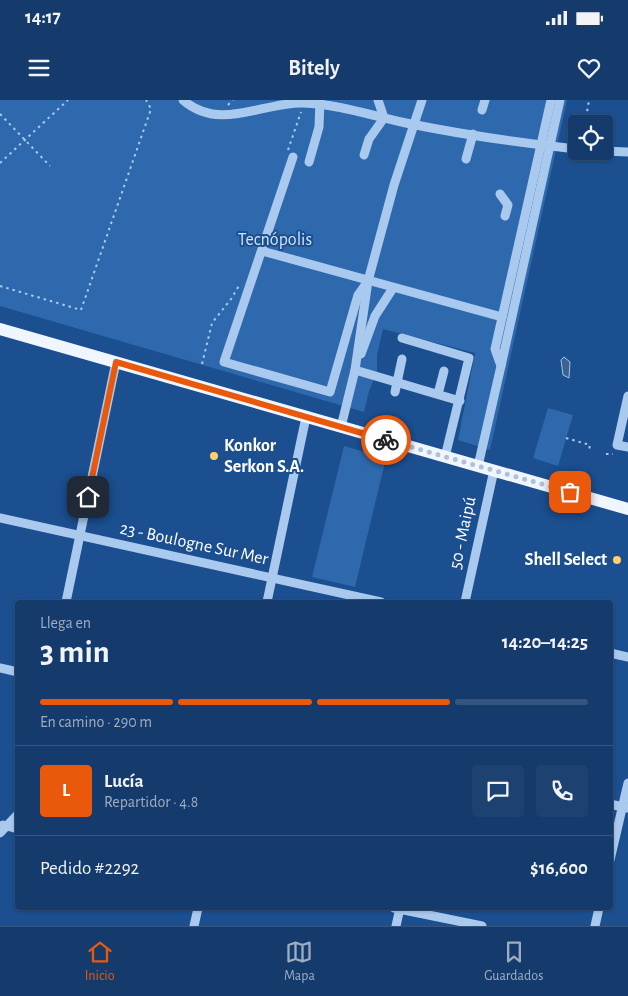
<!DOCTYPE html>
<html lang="es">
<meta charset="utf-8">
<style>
:root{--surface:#143b6b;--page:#1d4271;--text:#f1f3f6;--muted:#9dadc1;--line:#33557e;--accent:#ea580c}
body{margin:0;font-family:"Alegreya Sans",sans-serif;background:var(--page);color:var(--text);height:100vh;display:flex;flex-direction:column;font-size:19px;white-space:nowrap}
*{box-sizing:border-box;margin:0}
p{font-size:16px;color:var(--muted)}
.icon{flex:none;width:28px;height:28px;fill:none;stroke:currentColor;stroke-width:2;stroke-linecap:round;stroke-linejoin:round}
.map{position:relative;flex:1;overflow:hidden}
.details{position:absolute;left:15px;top:500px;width:598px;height:310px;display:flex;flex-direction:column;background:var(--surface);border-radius:5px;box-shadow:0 1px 4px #0004,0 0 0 1px var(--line)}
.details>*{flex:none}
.controls{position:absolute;left:568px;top:15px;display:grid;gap:10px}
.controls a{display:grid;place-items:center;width:45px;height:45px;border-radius:5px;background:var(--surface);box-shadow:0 1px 4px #0004,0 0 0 1px var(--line);font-size:25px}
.pin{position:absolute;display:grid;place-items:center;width:42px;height:42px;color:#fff;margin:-21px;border-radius:10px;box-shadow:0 2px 8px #0006}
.courier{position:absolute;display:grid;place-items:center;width:50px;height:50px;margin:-25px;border:4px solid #ea580c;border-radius:50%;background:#fff;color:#222;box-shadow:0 1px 6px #0007}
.overview em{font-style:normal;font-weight:600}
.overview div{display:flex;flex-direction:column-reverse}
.overview{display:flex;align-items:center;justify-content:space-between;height:85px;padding:0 25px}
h1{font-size:32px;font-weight:600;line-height:38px}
.bar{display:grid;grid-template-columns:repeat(4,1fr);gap:8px 5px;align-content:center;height:60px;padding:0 25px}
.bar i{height:6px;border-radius:4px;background:var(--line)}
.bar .current{background:var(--accent)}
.bar p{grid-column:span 4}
.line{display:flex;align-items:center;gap:12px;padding:0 25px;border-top:1px solid var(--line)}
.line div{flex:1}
.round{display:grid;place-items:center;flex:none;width:52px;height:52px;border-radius:5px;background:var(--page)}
.status{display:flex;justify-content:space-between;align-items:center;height:35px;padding:0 25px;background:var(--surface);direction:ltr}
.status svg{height:14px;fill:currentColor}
header{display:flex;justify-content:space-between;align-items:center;height:65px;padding:0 25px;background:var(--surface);font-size:22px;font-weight:600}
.tab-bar{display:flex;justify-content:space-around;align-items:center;height:70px;border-top:1px solid var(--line);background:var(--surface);font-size:14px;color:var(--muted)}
.tab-bar a{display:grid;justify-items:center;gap:2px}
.tab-bar .current{color:var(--accent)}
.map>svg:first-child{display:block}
</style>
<div class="status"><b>14:17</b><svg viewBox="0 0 49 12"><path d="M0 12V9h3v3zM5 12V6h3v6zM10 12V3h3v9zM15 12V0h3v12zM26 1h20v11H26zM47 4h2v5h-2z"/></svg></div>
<header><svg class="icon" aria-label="menu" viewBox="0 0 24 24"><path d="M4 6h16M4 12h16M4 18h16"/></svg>Bitely<svg class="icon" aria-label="heart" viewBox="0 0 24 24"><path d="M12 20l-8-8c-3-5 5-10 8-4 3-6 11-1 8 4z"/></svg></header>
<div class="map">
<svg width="628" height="826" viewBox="0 0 628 826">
<rect width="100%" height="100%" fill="#1b4f8f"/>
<g fill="#2e69ad">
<path d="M0,0H567L490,350L458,340L475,253L383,229L377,255V272L369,291L364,312L0,206Z"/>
<path d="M548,308L573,315L558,366L533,358Z"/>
<path d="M344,346L386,358L355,487L312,477Z"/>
</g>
<path fill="#3c6290" stroke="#9cc4f0" d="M564,257L570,262L569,278L563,275L561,260Z"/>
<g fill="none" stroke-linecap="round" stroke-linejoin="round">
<g stroke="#a9c9ee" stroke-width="2" stroke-dasharray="2.5 4" stroke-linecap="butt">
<path d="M228,5L233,0"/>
<path d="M0,14L50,66"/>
<path d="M585,24L589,0"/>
<path d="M288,50L301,12"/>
<path d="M0,63L68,0"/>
<path d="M0,186L81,210L151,9L146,0"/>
<path d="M202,264L212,223L231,199L240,184"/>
<path d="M566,338L590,345L589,350H591"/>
<path d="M606,354H613"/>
</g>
<g stroke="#a9c9ee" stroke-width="9">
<path d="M183,0C220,32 262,2 303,3C339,4 376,17 411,24C465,35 521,43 576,49"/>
<path d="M482,10L485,0"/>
<path d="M604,51L628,52"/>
<path d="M364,55L369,39L384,18L378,0"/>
<path d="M293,57L224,262L330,292L358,195L368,181"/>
<path d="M466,59L473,34"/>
<path d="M309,62L319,27L320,0"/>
<path d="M500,94L508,105L505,116"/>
<path d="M262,151L502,217"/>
<path d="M402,238L469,258L445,357"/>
<path d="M361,254L375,216L393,188"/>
<path d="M501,266L560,0"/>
<path d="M355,270L460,301"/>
<path d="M395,292L402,259"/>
<path d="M438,294L444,271"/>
<path d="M628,296L617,345L628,347"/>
<path d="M341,327L355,270L368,181L394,85L422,0"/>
<path d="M478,366L501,266L495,249L551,0"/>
<path d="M0,418L381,502"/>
<path d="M66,502L116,262"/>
<path d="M267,502L306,317"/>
<path d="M465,502L494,370"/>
<path d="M610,553L628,557"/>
<path d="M0,568L18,572"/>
<path d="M610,704L627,708"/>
<path d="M3,725L18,729"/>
<path d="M0,733L18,714"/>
<path d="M610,760L628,683"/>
<path d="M394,808L482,826"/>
<path d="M194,826L198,808"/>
<path d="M396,826L400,808"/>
<path d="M595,826L599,808"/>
</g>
<path stroke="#f0f6ff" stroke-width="12" d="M0,229L628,409"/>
</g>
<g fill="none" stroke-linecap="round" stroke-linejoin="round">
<path stroke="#afc1d8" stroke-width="5" stroke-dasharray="0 9" d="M386,340L570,392"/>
<path stroke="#ea580c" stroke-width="6" d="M88,397L116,262L386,340"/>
</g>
<g fill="#ffd166" stroke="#1b4f8f" stroke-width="2">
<circle cx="214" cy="356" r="5"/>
<circle cx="617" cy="460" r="5"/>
</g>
<g text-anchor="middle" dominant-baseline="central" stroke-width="4" stroke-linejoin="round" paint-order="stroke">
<g font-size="18" fill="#cfe3fa" stroke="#1b4f8f">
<text x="275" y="140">Tecnópolis</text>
</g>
<g font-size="18" font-weight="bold" fill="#fff" stroke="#1b4f8f" text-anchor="start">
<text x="224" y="346">Konkor<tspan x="224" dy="21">Serkon S.A.</tspan></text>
<text x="607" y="460" text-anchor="end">Shell Select</text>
</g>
<g font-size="18" fill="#fff" stroke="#1b4f8f">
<text transform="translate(463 433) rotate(-78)">50 - Maipú</text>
<text transform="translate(194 444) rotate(12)">23 - Boulogne Sur Mer</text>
</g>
</g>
</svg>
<div class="controls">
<a><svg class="icon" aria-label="locate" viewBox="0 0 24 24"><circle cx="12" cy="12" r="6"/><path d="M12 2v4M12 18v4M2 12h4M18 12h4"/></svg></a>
</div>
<div class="pin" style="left:570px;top:392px;background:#ea580c"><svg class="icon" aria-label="bag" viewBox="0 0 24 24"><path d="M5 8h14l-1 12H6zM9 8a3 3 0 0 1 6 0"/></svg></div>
<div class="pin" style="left:88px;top:397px;background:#1f2937"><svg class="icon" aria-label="home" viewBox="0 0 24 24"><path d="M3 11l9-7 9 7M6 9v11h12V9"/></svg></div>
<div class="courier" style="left:386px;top:340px"><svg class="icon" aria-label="bike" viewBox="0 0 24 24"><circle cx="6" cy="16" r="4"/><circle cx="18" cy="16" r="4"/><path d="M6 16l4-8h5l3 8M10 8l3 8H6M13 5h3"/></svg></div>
<section class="details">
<div class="overview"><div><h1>3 min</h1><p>Llega en</p></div><em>14:20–14:25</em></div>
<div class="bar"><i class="current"></i><i class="current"></i><i class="current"></i><i></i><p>En camino · 290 m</p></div>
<div class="line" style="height:90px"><b class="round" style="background:var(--accent);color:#fff">L</b><div><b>Lucía</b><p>Repartidor · 4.8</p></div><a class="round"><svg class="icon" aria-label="chat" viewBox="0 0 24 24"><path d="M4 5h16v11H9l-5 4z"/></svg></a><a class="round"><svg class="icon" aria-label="phone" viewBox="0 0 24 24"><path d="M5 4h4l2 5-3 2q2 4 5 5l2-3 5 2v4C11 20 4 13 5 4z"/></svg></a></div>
<div class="line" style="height:65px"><div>Pedido #2292</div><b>$16,600</b></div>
</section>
</div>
<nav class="tab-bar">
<a class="current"><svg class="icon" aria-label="home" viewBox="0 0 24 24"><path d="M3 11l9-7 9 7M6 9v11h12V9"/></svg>Inicio</a>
<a><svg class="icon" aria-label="map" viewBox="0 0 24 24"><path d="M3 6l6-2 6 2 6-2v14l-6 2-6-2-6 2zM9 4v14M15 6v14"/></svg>Mapa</a>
<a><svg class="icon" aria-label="saved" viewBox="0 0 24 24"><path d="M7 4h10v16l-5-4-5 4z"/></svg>Guardados</a>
</nav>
